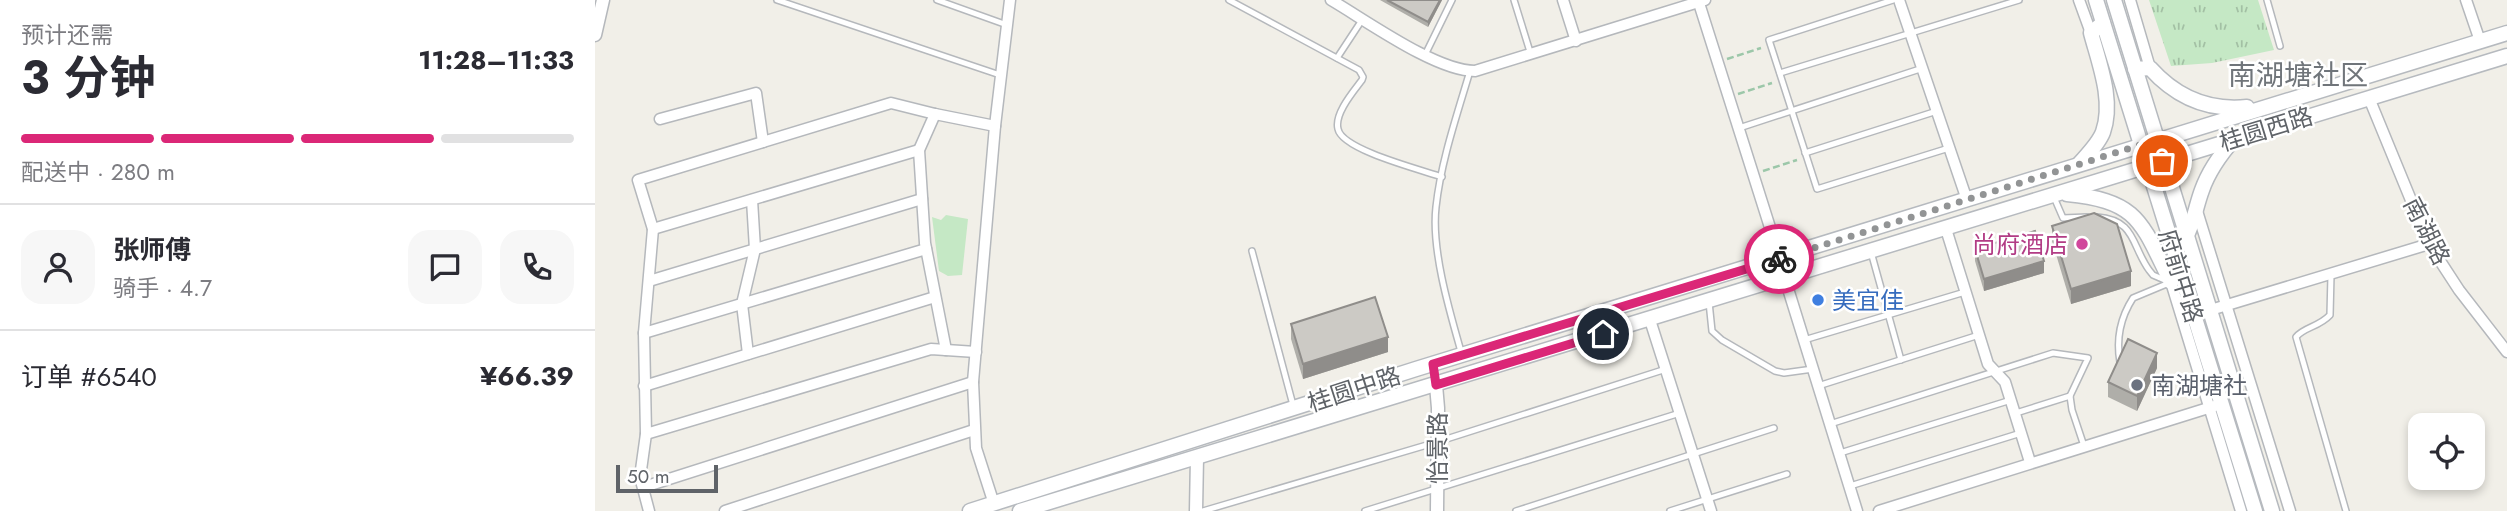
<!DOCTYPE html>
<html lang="zh">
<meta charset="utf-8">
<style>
:root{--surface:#fff;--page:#f7f7f7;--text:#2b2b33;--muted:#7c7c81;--line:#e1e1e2;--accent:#db2777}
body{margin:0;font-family:Jost,"Noto Sans SC",sans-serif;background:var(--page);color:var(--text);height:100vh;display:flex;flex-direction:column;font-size:26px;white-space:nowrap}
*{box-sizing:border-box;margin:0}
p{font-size:23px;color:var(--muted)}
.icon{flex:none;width:38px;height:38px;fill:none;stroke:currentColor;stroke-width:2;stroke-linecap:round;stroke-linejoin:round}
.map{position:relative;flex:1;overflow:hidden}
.side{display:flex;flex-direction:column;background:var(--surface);width:595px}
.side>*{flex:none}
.fabs{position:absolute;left:1813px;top:413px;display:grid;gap:14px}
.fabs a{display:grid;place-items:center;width:77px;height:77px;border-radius:14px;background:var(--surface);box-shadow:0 4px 10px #0003;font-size:35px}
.scale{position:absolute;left:21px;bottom:18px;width:102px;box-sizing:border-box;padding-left:7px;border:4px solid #5f6368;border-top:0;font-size:19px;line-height:24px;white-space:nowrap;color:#5f6368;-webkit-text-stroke:5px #fff;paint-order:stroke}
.pin{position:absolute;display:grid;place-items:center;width:60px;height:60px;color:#fff;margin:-30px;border:4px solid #fff;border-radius:50%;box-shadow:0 2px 7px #0007}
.courier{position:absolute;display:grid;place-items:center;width:70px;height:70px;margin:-35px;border:5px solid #db2777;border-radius:50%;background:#fff;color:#222;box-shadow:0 2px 9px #0007}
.head em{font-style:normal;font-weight:700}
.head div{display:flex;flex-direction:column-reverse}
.head{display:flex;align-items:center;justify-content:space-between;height:119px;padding:0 21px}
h1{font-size:46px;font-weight:700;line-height:52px}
.bar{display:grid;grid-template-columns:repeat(4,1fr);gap:10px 7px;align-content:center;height:84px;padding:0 21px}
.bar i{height:9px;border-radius:5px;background:var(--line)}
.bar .active{background:var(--accent)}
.bar p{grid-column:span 4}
.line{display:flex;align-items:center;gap:18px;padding:0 21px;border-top:2px solid var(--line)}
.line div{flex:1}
.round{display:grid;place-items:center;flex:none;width:74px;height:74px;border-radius:21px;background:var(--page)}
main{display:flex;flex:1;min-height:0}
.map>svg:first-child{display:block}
</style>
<main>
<section class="side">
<div class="head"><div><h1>3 分钟</h1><p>预计还需</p></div><em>11:28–11:33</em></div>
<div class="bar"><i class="active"></i><i class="active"></i><i class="active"></i><i></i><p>配送中 · 280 m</p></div>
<div class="line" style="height:126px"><a class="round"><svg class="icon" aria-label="person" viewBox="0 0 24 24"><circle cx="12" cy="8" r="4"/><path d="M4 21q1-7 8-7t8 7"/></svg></a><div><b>张师傅</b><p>骑手 · 4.7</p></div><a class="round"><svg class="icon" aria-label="chat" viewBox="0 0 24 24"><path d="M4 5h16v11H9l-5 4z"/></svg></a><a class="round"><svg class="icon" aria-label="phone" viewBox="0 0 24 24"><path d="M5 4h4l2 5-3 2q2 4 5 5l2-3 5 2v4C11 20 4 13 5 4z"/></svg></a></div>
<div class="line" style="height:91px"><div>订单 #6540</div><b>¥66.39</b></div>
</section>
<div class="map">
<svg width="1912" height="511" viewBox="0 0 1912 511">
<defs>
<pattern id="grass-tufts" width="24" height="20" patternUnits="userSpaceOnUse" patternTransform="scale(1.75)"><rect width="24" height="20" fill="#c5e8c5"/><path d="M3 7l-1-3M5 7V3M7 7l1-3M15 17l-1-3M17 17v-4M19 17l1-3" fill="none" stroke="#a3c0a4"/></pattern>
</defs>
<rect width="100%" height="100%" fill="#f1efe8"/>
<path fill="url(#grass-tufts)" d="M1554,0H1663L1679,50L1617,63L1576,66Z"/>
<path fill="#c5e8c5" d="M351,215L373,219L367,275L353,276L344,271L337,217L346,220Z"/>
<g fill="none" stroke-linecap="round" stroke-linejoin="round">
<defs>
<g id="service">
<path d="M182,0L405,75"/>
<path d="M342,0L412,25"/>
<path d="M634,0L764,70L768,77L767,80C758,92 739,114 743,129C747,150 827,170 847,177"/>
<path d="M919,0L936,55"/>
<path d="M1298,0L1174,40L1222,189L1354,148"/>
<path d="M1672,0L1685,46"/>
<path d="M830,55L857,0"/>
<path d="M742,58L767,20"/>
<path d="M1185,73L1424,0"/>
<path d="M1144,128L1328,68"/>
<path d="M1210,153L1342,111"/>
<path d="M1458,195L1468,218L1492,217"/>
<path d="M1502,217C1541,220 1536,245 1554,270L1558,275L1572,281"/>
<path d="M657,251L698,405"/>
<path d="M1276,252L1306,360"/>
<path d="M1736,275L1735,315C1724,327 1709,327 1701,337L1751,511"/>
<path d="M1114,302L1117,331L1127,340L1180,371L1189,373L1218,369"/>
<path d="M1209,340L1370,292"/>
<path d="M867,355C855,313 836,250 841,207C846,161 862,115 875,71"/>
<path d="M1525,362C1521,339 1525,318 1538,298L1574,283"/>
<path d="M1223,386L1384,335"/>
<path d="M1421,413L1475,396"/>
<path d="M1235,424L1458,353L1493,358L1475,396L1477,410L1489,446"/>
<path d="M1245,453L1416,400"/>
<path d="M1255,486L1426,433"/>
<path d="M608,511L842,442L1071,369"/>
<path d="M770,511L1085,413"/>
<path d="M921,511L1179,428"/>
<path d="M1075,511L1192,474"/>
</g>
<g id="minor">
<path d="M736,0C772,21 841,71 880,71L1110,0"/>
<path d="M968,0L981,41"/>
<path d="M1103,0L1185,259"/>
<path d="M1304,0L1372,200"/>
<path d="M1484,0L1496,33"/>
<path d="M1535,0L1555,68"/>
<path d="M1871,0L1885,41"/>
<path d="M1774,98L1834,244L1864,290L1912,352"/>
<path d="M340,114L324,150L330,243L351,350"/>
<path d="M65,119L161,93L168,142"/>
<path d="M1602,211L1695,511"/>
<path d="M58,229L324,150"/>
<path d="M1351,229L1393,364L1410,382L1435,462"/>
<path d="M1190,279L1262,511"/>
<path d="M54,281L327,199"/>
<path d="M1576,282L1646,511"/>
<path d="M1599,315L1834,244"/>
<path d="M1055,320L1116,511"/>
<path d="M49,333L331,249"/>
<path d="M153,354L147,304L160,249L157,200"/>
<path d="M49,386L340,297"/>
<path d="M51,434L336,349L381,352"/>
<path d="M49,487L378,382"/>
<path d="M399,504L381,448L378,382L400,126L415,0"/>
<path d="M54,511L45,477L51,434L49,333L58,229L43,180L296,103L340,114L400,126"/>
<path d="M130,511L379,430"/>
<path d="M1284,511L1626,404"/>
</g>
<g id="tertiary">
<path d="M0,35L8,0"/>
<path d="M841,385L843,408L842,511"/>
<path d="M601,511L602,457"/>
</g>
<g id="secondary">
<path d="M1501,0L1660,511"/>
<path d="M1519,0L1677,511"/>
<path d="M1540,69L1555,68C1581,97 1614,111 1652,107"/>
<path d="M1485,163C1493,154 1504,143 1508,132C1519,101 1504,63 1496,33L1508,23"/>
<path d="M1472,194C1544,201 1546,222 1576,282"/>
<path d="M1591,237C1599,222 1601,206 1607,190C1614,170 1625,155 1639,139"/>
<path d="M375,511L821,369L1912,33"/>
<path d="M425,511L1912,56"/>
</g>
</defs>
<use href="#service" stroke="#b5b8bc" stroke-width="8"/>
<use href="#minor" stroke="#b5b8bc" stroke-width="13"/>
<use href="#tertiary" stroke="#b5b8bc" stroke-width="15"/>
<use href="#secondary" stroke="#b6babf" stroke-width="17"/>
<g stroke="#9cc7a9" stroke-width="2.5" stroke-dasharray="7 3.5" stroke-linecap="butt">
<path d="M1132,59L1166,48"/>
<path d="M1143,94L1177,83"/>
<path d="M1168,171L1202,160"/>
</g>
<use href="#service" stroke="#fff" stroke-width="5"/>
<use href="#minor" stroke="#fff" stroke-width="10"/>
<use href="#tertiary" stroke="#fff" stroke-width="12"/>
<use href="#secondary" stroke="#fff" stroke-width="14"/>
</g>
<g fill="#afaea9">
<path d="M785,0H847L833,27Z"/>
<path d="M1457,226L1536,286L1476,304L1457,241Z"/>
<path d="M1380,249L1449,273L1389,291L1380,261Z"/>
<path d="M696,324L793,352L708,379L696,339Z"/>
<path d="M1562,368L1542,411L1513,397V382Z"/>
</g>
<g fill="#8f8d8a">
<path d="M845,0H847L833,27V22Z"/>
<path d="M1449,261V273L1389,291V279Z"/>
<path d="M1536,271V286L1476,304V289Z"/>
<path d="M793,337V352L708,379V364Z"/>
<path d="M1562,353V368L1542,411V396Z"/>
</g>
<g fill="#cccac5" stroke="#8f8d8a" stroke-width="2">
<path d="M792,0H845L833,22Z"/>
<path d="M1499,213L1522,224L1536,271L1476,289L1457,226Z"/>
<path d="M1440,231L1449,261L1389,279L1380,249Z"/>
<path d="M780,297L793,337L708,364L696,324Z"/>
<path d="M1533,339L1562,353L1542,396L1513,382Z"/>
</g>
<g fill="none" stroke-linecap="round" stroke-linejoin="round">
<path stroke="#929495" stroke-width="7" stroke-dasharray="0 12.6" d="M1184,259L1561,140L1567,161"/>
<path stroke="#db2777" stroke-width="9" d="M1008,334L841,385L838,364L1184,259"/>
</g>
<circle fill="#d1479c" stroke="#fff" stroke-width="2.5" cx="1487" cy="244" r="7"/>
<circle fill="#3f7fe0" stroke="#fff" stroke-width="2.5" cx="1223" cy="300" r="7"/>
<circle fill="#6b7280" stroke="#fff" stroke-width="2.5" cx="1542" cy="385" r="7"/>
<g text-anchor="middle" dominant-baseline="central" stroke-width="5" stroke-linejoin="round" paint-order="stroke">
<g font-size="24" fill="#5f6368" stroke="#fff">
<text transform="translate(1671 129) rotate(-17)">桂圆西路</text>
<text transform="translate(1832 231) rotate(63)">南湖路</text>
<text transform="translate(1586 276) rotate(73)">府前中路</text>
<text transform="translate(759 389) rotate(-18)">桂圆中路</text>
<text transform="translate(842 448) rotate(-90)">怡景路</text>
</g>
<g font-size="24" fill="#b23c85" stroke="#fff" text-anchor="end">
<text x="1473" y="244">尚府酒店</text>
</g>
<g font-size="24" fill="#366cbe" stroke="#fff" text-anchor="start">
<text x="1237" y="300">美宜佳</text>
</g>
<g font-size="24" fill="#5b616d" stroke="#fff" text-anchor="start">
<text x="1556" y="385">南湖塘社</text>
</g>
<g font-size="28" fill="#70757a" stroke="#fff">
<text x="1703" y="75">南湖塘社区</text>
</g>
</g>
</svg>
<div class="fabs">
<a><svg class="icon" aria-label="locate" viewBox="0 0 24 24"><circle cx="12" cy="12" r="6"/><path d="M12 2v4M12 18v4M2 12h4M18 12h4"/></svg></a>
</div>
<div class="scale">50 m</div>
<div class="pin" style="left:1567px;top:161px;background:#ea580c"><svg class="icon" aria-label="bag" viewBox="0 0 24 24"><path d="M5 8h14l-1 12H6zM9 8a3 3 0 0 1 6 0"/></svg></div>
<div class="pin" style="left:1008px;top:334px;background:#1f2937"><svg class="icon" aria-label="home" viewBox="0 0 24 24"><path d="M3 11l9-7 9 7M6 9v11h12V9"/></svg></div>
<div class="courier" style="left:1184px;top:259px"><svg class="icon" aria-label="bike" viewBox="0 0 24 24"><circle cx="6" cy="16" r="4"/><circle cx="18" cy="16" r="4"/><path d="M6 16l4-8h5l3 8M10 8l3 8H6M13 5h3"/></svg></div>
</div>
</main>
